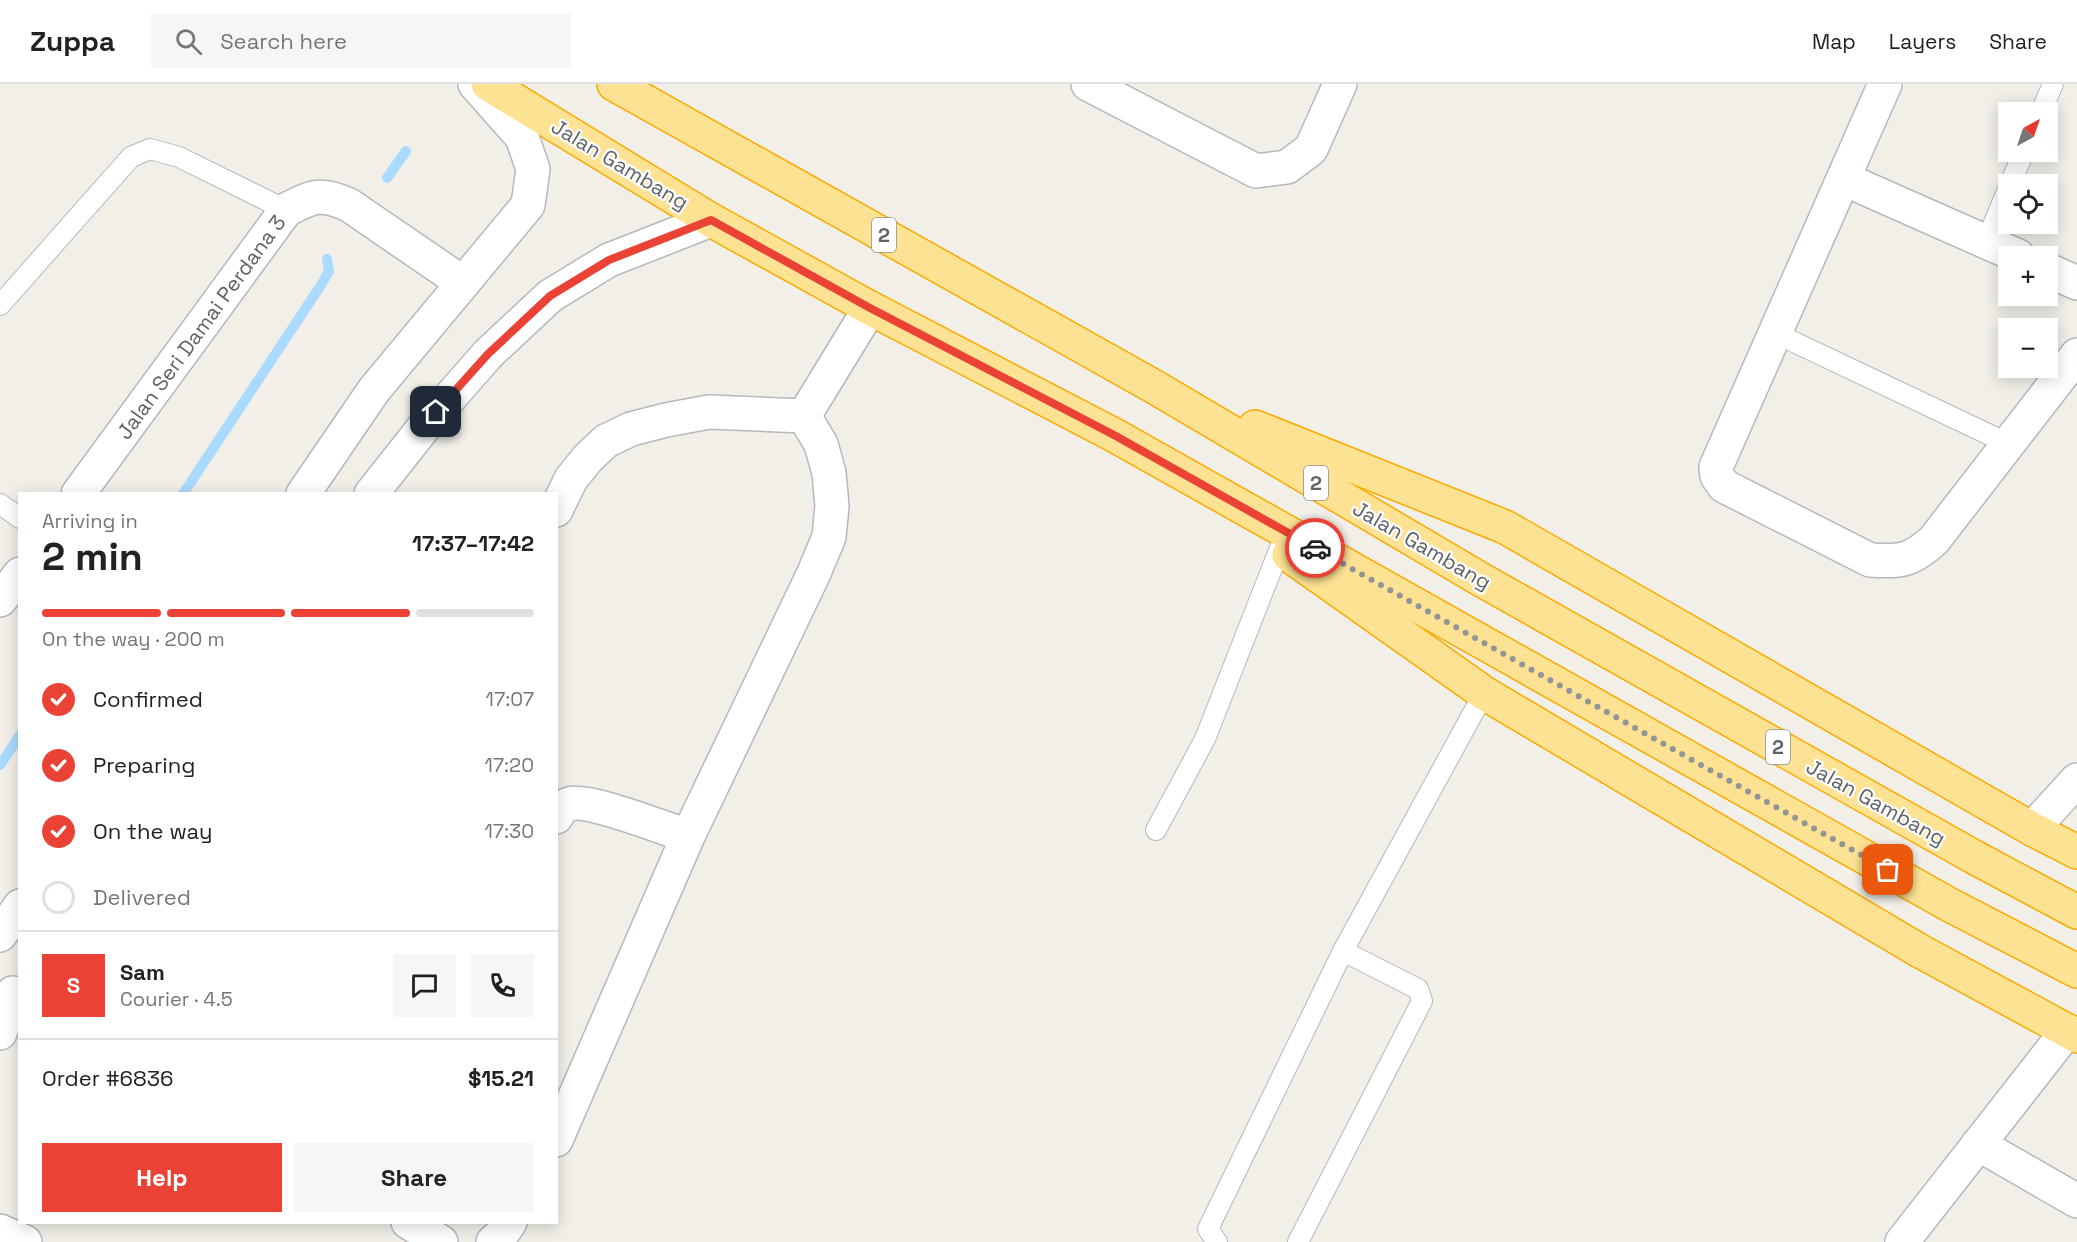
<!DOCTYPE html>
<meta charset="utf-8">
<style>
:root{--surface:#fff;--page:#f6f6f6;--text:#222;--muted:#767676;--line:#e0e0e0;--accent:#ea4335}
body{margin:0;font-family:"Space Grotesk",sans-serif;background:var(--page);color:var(--text);height:100vh;display:flex;flex-direction:column;font-size:22px;white-space:nowrap}
*{box-sizing:border-box;margin:0}
p{font-size:20px;color:var(--muted)}
.icon{flex:none;width:33px;height:33px;fill:none;stroke:currentColor;stroke-width:2;stroke-linecap:round;stroke-linejoin:round}
.map{position:relative;flex:1;overflow:hidden}
.side{position:absolute;left:18px;top:408px;width:540px;height:732px;display:flex;flex-direction:column;background:var(--surface);border-radius:0px;box-shadow:0 3px 15px #0003}
.side>*{flex:none}
.needle{width:39px;rotate:40deg}
.buttons{position:absolute;left:1998px;top:18px;display:grid;gap:12px}
.buttons a{display:grid;place-items:center;width:60px;height:60px;border-radius:0px;background:var(--surface);box-shadow:0 3px 15px #0003;font-size:30px}
.pin{position:absolute;display:grid;place-items:center;width:51px;height:51px;color:#fff;margin:-26px;border-radius:12px;box-shadow:0 3px 9px #0006}
.courier{position:absolute;display:grid;place-items:center;width:60px;height:60px;margin:-30px;border:4px solid #ea4335;border-radius:50%;background:#fff;color:#222;box-shadow:0 2px 8px #0007}
.headline em{font-style:normal;font-weight:600}
.headline div{display:flex;flex-direction:column-reverse}
.headline{display:flex;align-items:center;justify-content:space-between;height:102px;padding:0 24px}
h1{font-size:39px;font-weight:600;line-height:45px}
.bar{display:grid;grid-template-columns:repeat(4,1fr);gap:9px 6px;align-content:center;height:72px;padding:0 24px}
.bar i{height:8px;border-radius:4px;background:var(--line)}
.bar .active{background:var(--accent)}
.bar p{grid-column:span 4}
.line{display:flex;align-items:center;gap:15px;padding:0 24px;border-top:2px solid var(--line)}
.line div{flex:1}
.round{display:grid;place-items:center;flex:none;width:63px;height:63px;border-radius:0px;background:var(--page)}
ol{padding:0 24px;list-style:none}
li{display:flex;align-items:center;gap:18px;height:66px}
li p{margin-inline-start:auto}
li .icon{padding:6px;border-radius:50%;background:var(--accent);color:#fff;stroke-width:4}
li:last-child{color:var(--muted)}
li i{width:33px;height:33px;border:3px solid var(--line);border-radius:50%}
.action{display:flex;gap:12px;margin-top:auto;padding:12px 24px}
.action a{flex:1;height:69px;border-radius:0px;background:var(--accent);color:#fff;font-size:24px;font-weight:600;line-height:69px;text-align:center}
.action a+a{background:var(--page);color:var(--text)}
header{display:flex;align-items:center;gap:36px;box-sizing:border-box;height:84px;padding:0 30px;background:var(--surface);border-bottom:2px solid var(--line)}
header strong{font-size:28px}
nav{display:flex;gap:33px;margin-inline-start:auto;font-size:21px}
.search{width:420px;height:54px;background:var(--page);display:flex;align-items:center;gap:15px;box-sizing:border-box;padding:0 21px;border-radius:0px;color:var(--muted);font-size:22px}
.map>svg:first-child{display:block}
</style>
<header>
<strong>Zuppa</strong>
<div class="search"><svg class="icon" aria-label="search" viewBox="0 0 24 24"><circle cx="10" cy="10" r="6"/><path d="M15 15l6 6"/></svg>Search here</div>
<nav><a>Map</a><a>Layers</a><a>Share</a></nav>
</header>
<div class="map">
<svg width="2077" height="1158" viewBox="0 0 2077 1158">
<rect width="100%" height="100%" fill="#f1efe8"/>
<g fill="none" stroke-linecap="round" stroke-linejoin="round">
<g stroke="#aadaff" stroke-width="10">
<path d="M387,94L406,67"/>
<path d="M183,410L321,201L329,187L327,175"/>
<path d="M0,681L20,651"/>
</g>
<defs>
<g id="lane">
<path d="M2041,28L2053,0"/>
<path d="M2010,100L2024,68"/>
<path d="M1986,158L2008,105"/>
<path d="M0,221L131,73L150,65L179,73L286,126"/>
<path d="M1775,249L2009,360"/>
<path d="M0,420L20,434"/>
<path d="M1156,746L1205,655L1280,464"/>
<path d="M1217,1158L1208,1145L1343,867L1484,609"/>
<path d="M1298,1158L1422,917L1418,905L1343,867"/>
</g>
<g id="street">
<path d="M1088,0L1256,87L1287,83L1311,65L1340,0"/>
<path d="M1885,0L1716,383L1717,392L1724,402L1870,476C1901,478 1911,477 1934,456L2077,271"/>
<path d="M1844,95L2018,172"/>
<path d="M2048,186L2077,199"/>
<path d="M804,332L870,224"/>
<path d="M78,410L286,126C313,112 321,108 349,121L463,199"/>
<path d="M303,410L374,306L528,121L533,85L522,53L475,0"/>
<path d="M371,410L424,343L488,270L550,212L609,176L711,136"/>
<path d="M556,426L571,395L588,374L606,357L631,345L666,336L709,328L804,332L821,360L829,389L832,422L829,453L813,491L688,752L556,1056"/>
<path d="M0,516L20,490"/>
<path d="M556,733C560,727 562,722 569,720C589,714 665,745 688,752"/>
<path d="M2032,745L2077,696"/>
<path d="M0,851L20,822"/>
<path d="M0,949L13,909"/>
<path d="M1978,1060L2077,1117"/>
<path d="M408,1138L441,1158"/>
<path d="M0,1147L25,1158"/>
<path d="M493,1158L502,1150L510,1138"/>
<path d="M1902,1158L2067,947"/>
</g>
<g id="highway">
<path d="M488,0L711,136L870,224L1114,351L1950,821L2077,887"/>
<path d="M614,0L1153,302L1480,495L1974,773L2077,828"/>
<path d="M1255,343L1505,443L2032,745L2077,768"/>
<path d="M1289,471L1484,609L1920,867L2077,952"/>
</g>
</defs>
<use href="#lane" stroke="#b5b8bc" stroke-width="22"/>
<use href="#street" stroke="#b5b8bc" stroke-width="36"/>
<use href="#highway" stroke="#f9ab00" stroke-width="36"/>
<use href="#lane" stroke="#fff" stroke-width="20"/>
<use href="#street" stroke="#fff" stroke-width="33"/>
<use href="#highway" stroke="#fde293" stroke-width="33"/>
</g>
<g fill="none" stroke-linecap="round" stroke-linejoin="round">
<path stroke="#929495" stroke-width="6" stroke-dasharray="0 10.8" d="M1315,464L1888,786"/>
<path stroke="#ea4335" stroke-width="8" d="M436,328L488,270L550,212L609,176L711,136L870,224L1114,351L1315,464"/>
</g>
<g text-anchor="middle" dominant-baseline="central" stroke-width="4.5" stroke-linejoin="round" paint-order="stroke">
<g fill="#fff" stroke="#8f9295" stroke-width="1.5">
<rect x="872" y="134" width="24" height="34" rx="4.5"/>
<rect x="1304" y="382" width="24" height="34" rx="4.5"/>
<rect x="1766" y="646" width="24" height="34" rx="4.5"/>
</g>
<g font-size="20" font-weight="bold" fill="#5f6368">
<text x="884" y="151">2</text>
<text x="1316" y="399">2</text>
<text x="1778" y="663">2</text>
</g>
<g font-size="21" fill="#5f6368" stroke="#fff">
<text transform="translate(620 80) rotate(31)">Jalan Gambang</text>
<text transform="translate(201 243) rotate(-54)">Jalan Seri Damai Perdana 3</text>
<text transform="translate(1422 461) rotate(30)">Jalan Gambang</text>
<text transform="translate(1876 718) rotate(29)">Jalan Gambang</text>
</g>
</g>
</svg>
<div class="buttons">
<a><svg class="needle" viewBox="-14 -14 28 28"><path d="M0-13l5 13h-10z" fill="#e53935"/><path d="M0 13l5-13h-10z" fill="#767676"/></svg></a>
<a><svg class="icon" aria-label="locate" viewBox="0 0 24 24"><circle cx="12" cy="12" r="6"/><path d="M12 2v4M12 18v4M2 12h4M18 12h4"/></svg></a>
<a>+</a>
<a>−</a>
</div>
<div class="pin" style="left:1888px;top:786px;background:#ea580c"><svg class="icon" aria-label="bag" viewBox="0 0 24 24"><path d="M5 8h14l-1 12H6zM9 8a3 3 0 0 1 6 0"/></svg></div>
<div class="pin" style="left:436px;top:328px;background:#1f2937"><svg class="icon" aria-label="home" viewBox="0 0 24 24"><path d="M3 11l9-7 9 7M6 9v11h12V9"/></svg></div>
<div class="courier" style="left:1315px;top:464px"><svg class="icon" aria-label="car" viewBox="0 0 24 24"><path d="M5 17H2v-5l4-1 3-4h7l3 4 3 1v5h-3M9 17h6M6 11h13"/><circle cx="7" cy="17" r="2"/><circle cx="17" cy="17" r="2"/></svg></div>
<section class="side">
<div class="headline"><div><h1>2 min</h1><p>Arriving in</p></div><em>17:37–17:42</em></div>
<div class="bar"><i class="active"></i><i class="active"></i><i class="active"></i><i></i><p>On the way · 200 m</p></div>
<ol>
<li><svg class="icon" aria-label="check" viewBox="0 0 24 24"><path d="M5 12l5 5 9-10"/></svg>Confirmed<p>17:07</p></li>
<li><svg class="icon" aria-label="check" viewBox="0 0 24 24"><path d="M5 12l5 5 9-10"/></svg>Preparing<p>17:20</p></li>
<li><svg class="icon" aria-label="check" viewBox="0 0 24 24"><path d="M5 12l5 5 9-10"/></svg>On the way<p>17:30</p></li>
<li><i></i>Delivered</li>
</ol>
<div class="line" style="height:108px"><b class="round" style="background:var(--accent);color:#fff">S</b><div><b>Sam</b><p>Courier · 4.5</p></div><a class="round"><svg class="icon" aria-label="chat" viewBox="0 0 24 24"><path d="M4 5h16v11H9l-5 4z"/></svg></a><a class="round"><svg class="icon" aria-label="phone" viewBox="0 0 24 24"><path d="M5 4h4l2 5-3 2q2 4 5 5l2-3 5 2v4C11 20 4 13 5 4z"/></svg></a></div>
<div class="line" style="height:78px"><div>Order #6836</div><b>$15.21</b></div>
<div class="action"><a>Help</a><a>Share</a></div>
</section>
</div>
